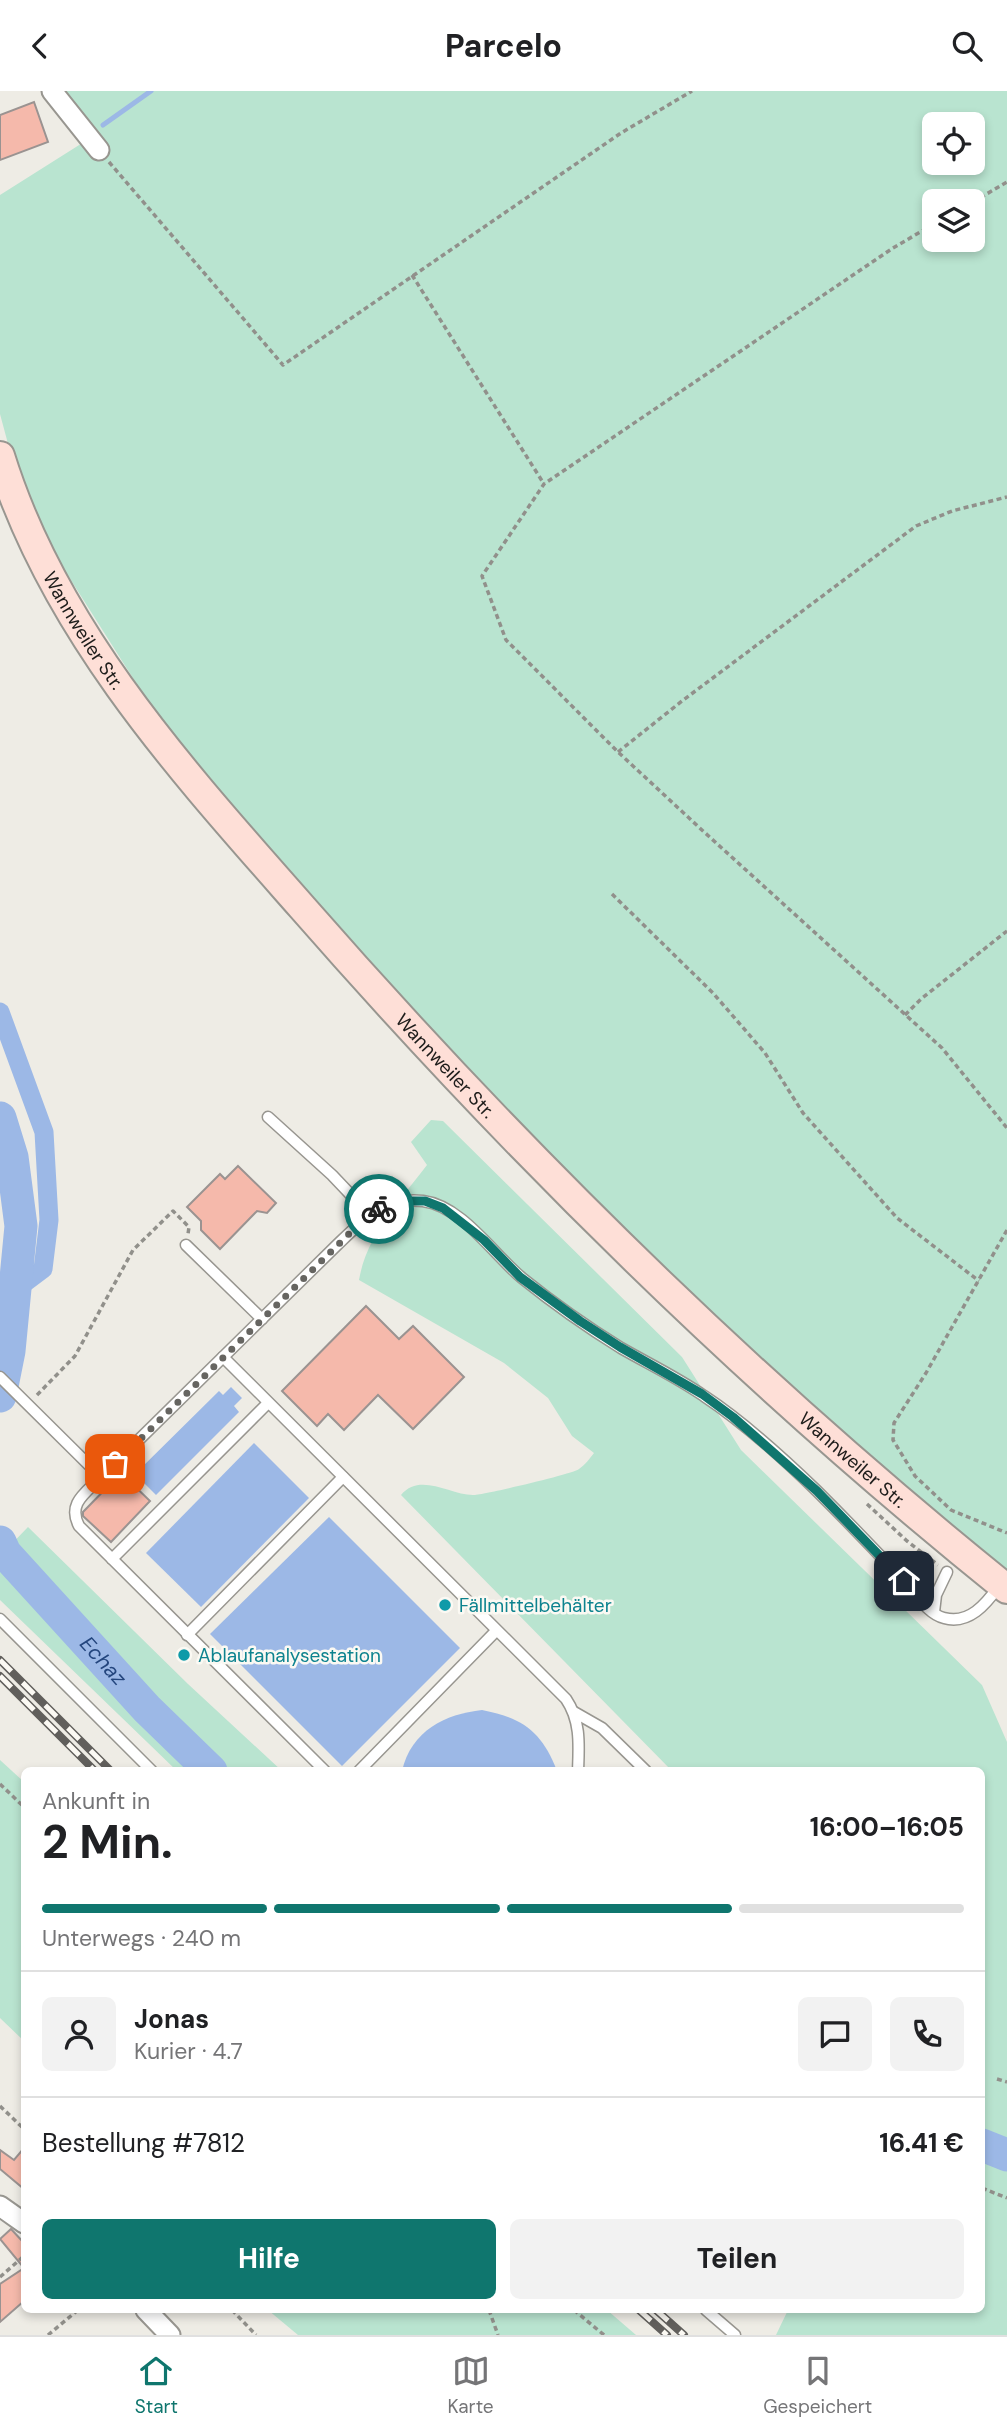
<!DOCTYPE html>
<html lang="de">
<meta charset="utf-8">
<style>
:root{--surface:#fff;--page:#f2f2f2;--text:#202124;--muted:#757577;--line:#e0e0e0;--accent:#0f766e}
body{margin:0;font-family:"DM Sans",sans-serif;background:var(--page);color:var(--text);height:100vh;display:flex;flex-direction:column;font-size:26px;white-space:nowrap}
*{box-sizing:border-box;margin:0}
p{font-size:23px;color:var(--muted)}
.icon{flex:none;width:38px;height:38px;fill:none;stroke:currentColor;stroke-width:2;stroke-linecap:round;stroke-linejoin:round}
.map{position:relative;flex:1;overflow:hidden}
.sheet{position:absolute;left:21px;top:1676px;width:964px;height:546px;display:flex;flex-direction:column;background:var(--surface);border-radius:10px;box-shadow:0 4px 10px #0003}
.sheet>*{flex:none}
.controls{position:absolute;left:922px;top:21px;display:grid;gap:14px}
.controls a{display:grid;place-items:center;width:63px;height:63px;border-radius:10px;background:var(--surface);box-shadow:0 4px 10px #0003;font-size:35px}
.pin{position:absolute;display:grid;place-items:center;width:60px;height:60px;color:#fff;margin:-30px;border-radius:14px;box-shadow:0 4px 10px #0006}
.courier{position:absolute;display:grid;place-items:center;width:70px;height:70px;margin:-35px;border:5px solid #0f766e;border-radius:50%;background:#fff;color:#222;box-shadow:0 2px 9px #0007}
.headline em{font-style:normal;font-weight:700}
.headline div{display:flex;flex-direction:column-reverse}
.headline{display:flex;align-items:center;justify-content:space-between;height:119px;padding:0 21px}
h1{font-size:46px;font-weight:700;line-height:52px}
.bar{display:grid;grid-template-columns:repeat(4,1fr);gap:10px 7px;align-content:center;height:84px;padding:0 21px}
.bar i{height:9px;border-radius:5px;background:var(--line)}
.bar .on{background:var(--accent)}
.bar p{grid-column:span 4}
.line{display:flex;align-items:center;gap:18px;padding:0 21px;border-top:2px solid var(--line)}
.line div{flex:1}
.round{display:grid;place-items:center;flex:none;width:74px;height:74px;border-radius:10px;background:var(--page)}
.cta{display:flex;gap:14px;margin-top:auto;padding:14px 21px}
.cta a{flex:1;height:80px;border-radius:10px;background:var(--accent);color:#fff;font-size:28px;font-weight:700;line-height:80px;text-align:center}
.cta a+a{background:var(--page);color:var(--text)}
header{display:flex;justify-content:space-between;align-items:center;height:91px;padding:0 21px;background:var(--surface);font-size:32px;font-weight:700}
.tabs{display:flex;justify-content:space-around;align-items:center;height:98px;border-top:2px solid var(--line);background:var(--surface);font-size:19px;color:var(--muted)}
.tabs a{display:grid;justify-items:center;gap:4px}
.tabs .on{color:var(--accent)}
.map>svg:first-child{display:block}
</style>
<header><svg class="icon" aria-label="back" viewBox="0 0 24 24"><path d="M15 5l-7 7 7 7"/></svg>Parcelo<svg class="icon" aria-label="search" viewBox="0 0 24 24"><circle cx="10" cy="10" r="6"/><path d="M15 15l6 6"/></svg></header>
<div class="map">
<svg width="1007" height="2244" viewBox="0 0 1007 2244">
<rect width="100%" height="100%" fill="#eeece5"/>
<g fill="#b9e4d0" fill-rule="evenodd">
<path d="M59,0H1007V1502L623,1153L181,663L48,453L18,390L0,323V104L95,44ZM934,33H973V72H934ZM934,110H973V149H934Z"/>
<path d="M431,1029L443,1030L682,1266L741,1359L982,1594L1007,1651V2244H776L788,2219H982V1680H672L401,1404C420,1381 450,1404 473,1404C483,1404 573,1383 579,1378C585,1374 590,1367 594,1362L572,1345L548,1307L504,1272L359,1189C367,1143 400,1110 427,1074L411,1051Z"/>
<path d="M28,1436L188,1593L282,1680H177L0,1509V1465Z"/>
<path d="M0,1669L24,1691V1950L0,1927Z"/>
<path d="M268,2219H607L636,2244H298Z"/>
</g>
<g fill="#9cb8e6">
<path d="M231,1296L242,1307L234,1315L239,1321L156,1404L135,1383L219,1300L223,1304Z"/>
<path d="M254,1352L309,1407L201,1516L146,1462Z"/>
<path d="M329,1426L460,1557L342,1675L210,1543Z"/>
<path d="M482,1619C523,1627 542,1641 557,1680H402C411,1640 445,1623 482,1619Z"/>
</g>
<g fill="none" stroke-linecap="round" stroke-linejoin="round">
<path stroke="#9cb8e6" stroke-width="5" d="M103,34L151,0"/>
<path stroke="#9cb8e6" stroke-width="19" d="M0,921L44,1041L49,1129L43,1178L15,1199"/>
<g stroke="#9cb8e6" stroke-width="33">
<path d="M0,1027L12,1066L21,1135L9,1260L0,1305"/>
<path id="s1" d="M0,1451L5,1462L147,1618L211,1680"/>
<path d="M982,2054L1007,2064"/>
</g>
</g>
<g fill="#f5b9ab" stroke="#9a9391" stroke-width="2">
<path d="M34,11L48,51L0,69V24Z"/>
<path d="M238,1075L276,1112L267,1122L257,1120L220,1158L201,1139V1130L187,1116L220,1083L225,1088Z"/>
<path d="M366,1215L399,1248L413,1235L464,1286L413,1338L378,1304L344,1339L328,1323L317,1335L282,1300Z"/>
<path d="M121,1382L150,1410L111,1451L83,1425V1421Z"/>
<path d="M24,2057V2098L0,2078V2059L14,2069Z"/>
<path d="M11,2138L24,2152V2210L0,2231V2193L24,2177L0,2148Z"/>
</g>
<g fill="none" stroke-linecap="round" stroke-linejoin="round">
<defs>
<g id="service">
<path d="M268,1026L332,1084L369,1123"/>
<path d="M186,1154L262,1228"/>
<path d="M223,1266L566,1608C581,1630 579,1654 578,1680"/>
<path d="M0,1286L101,1386"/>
<path d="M112,1468L268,1312"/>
<path d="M934,1521L936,1504L947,1481"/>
<path d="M0,1528L152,1680"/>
<path d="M187,1544L343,1386"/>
<path d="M574,1621L602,1637L646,1680"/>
<path d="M325,1680L79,1435C67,1412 86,1402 101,1386L337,1154C362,1130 385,1105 423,1110C462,1115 493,1163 522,1187C553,1212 587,1236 621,1257C649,1273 678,1287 704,1305C745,1332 782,1366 817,1400C846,1429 874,1458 902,1488C914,1500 927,1523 944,1527C969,1534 986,1513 999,1495"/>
<path d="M359,1680L496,1540"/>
<path d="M706,2219L735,2244"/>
</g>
<g id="minor">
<path d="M52,0L99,59"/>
<path d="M0,2115L24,2132"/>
<path d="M146,2219L170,2244"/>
</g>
<g id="secondary">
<path id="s2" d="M0,365C54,540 183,681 301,815C517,1062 752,1293 1007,1498"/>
</g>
</defs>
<use href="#service" stroke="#989690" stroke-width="13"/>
<use href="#minor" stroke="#989690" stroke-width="23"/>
<use href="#secondary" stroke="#989690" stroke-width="32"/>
<g stroke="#91908b" stroke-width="3.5" stroke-dasharray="5 3.5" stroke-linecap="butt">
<path d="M109,71L283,274L621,42L692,0"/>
<path d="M973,111L1007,91"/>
<path d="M934,133L893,157L544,393L482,485L506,549L618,661L703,740L942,957L1007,1037"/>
<path d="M412,184L544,393"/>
<path d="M618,661L682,610L916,435L952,420L1007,406"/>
<path d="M612,803L713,902L765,962L803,1022L897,1127L979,1190"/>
<path d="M905,924L921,908L1007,840"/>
<path d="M1007,1139L926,1282L894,1332L893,1349L915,1385L951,1419L1007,1442"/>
<path d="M37,1304L75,1265L133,1159L173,1120L189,1136L188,1143"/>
<path d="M867,1413L907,1450L938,1474"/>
<path d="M0,1693L24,1716"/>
<path d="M997,1988L1007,1991"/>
<path d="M0,2015L24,2038"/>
<path d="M982,2097L1007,2107"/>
<path d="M0,2186L24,2165"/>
<path d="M232,2219L256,2244"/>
<path d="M489,2219L498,2244"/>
<path d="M574,2219L604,2244"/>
<path d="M48,2244L78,2219"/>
</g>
<use href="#service" stroke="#fff" stroke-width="10"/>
<use href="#minor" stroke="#fff" stroke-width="19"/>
<use href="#secondary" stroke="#fedfd7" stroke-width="28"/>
<defs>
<g id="rail">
<path d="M0,1569L111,1680"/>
<path d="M0,1585L95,1680"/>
<path d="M639,2219L667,2244"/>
<path d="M656,2219L684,2244"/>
</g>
</defs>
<use href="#rail" stroke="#615f5c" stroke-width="8"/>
<use href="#rail" stroke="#fbf9f3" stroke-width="5" stroke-dasharray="16" stroke-linecap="butt"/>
</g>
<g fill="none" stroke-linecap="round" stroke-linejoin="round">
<path stroke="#666561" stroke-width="7" stroke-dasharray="0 12.6" d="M115,1373L353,1139L369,1123L379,1118"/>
<path stroke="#0f766e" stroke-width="9" d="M379,1118L406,1110H425L443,1117L484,1149L520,1186L580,1230L620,1256L702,1303L733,1326L817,1400L904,1490"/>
</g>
<g fill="#0f9aa8" stroke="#fbf9f3" stroke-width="2.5">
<circle cx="445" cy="1514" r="7"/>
<circle cx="184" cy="1564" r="7"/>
</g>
<g text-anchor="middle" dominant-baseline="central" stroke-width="5" stroke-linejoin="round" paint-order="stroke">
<g font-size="19" fill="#1d1c1a" stroke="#fbf9f3">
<text stroke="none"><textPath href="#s2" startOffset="194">Wannweiler Str.</textPath></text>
<text stroke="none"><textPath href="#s2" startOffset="761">Wannweiler Str.</textPath></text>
<text stroke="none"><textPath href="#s2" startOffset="1328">Wannweiler Str.</textPath></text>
</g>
<g font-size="19" fill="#0d838f" stroke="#fbf9f3" text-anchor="start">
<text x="459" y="1514">Fällmittelbehälter</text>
<text x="198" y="1564">Ablaufanalysestation</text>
</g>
<g font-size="21" font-style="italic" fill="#24467e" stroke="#fbf9f3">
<text stroke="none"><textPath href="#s1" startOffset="158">Echaz</textPath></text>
</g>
</g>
</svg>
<div class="controls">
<a><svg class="icon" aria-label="locate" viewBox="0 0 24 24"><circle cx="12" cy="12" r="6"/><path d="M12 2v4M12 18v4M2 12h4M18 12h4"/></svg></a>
<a><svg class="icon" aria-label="layers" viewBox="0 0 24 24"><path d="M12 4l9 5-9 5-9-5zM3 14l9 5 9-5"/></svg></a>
</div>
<div class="pin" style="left:115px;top:1373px;background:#ea580c"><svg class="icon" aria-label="bag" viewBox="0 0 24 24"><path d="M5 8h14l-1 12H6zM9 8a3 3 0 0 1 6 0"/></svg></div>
<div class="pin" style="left:904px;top:1490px;background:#1f2937"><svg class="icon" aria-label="home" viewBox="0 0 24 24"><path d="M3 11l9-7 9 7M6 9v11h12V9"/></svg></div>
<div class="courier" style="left:379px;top:1118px"><svg class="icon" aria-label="bike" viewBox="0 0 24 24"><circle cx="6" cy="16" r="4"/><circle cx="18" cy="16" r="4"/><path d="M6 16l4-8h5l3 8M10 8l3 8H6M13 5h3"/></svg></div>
<section class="sheet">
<div class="headline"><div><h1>2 Min.</h1><p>Ankunft in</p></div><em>16:00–16:05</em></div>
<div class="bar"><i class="on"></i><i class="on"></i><i class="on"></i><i></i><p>Unterwegs · 240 m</p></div>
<div class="line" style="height:126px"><a class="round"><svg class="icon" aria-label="person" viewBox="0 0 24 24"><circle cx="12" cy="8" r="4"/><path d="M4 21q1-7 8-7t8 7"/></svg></a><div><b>Jonas</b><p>Kurier · 4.7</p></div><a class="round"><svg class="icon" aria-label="chat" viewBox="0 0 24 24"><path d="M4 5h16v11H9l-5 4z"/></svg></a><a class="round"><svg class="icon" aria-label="phone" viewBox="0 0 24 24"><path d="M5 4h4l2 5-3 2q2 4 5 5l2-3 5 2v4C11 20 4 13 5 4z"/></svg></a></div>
<div class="line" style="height:91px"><div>Bestellung #7812</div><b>16.41 €</b></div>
<div class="cta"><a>Hilfe</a><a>Teilen</a></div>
</section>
</div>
<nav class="tabs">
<a class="on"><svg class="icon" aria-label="home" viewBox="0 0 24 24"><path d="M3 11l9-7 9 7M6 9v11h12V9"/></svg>Start</a>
<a><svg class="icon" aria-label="map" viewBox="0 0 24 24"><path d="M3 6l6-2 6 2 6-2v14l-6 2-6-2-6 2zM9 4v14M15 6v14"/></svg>Karte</a>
<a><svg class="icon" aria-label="saved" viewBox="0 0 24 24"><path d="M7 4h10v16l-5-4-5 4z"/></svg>Gespeichert</a>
</nav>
